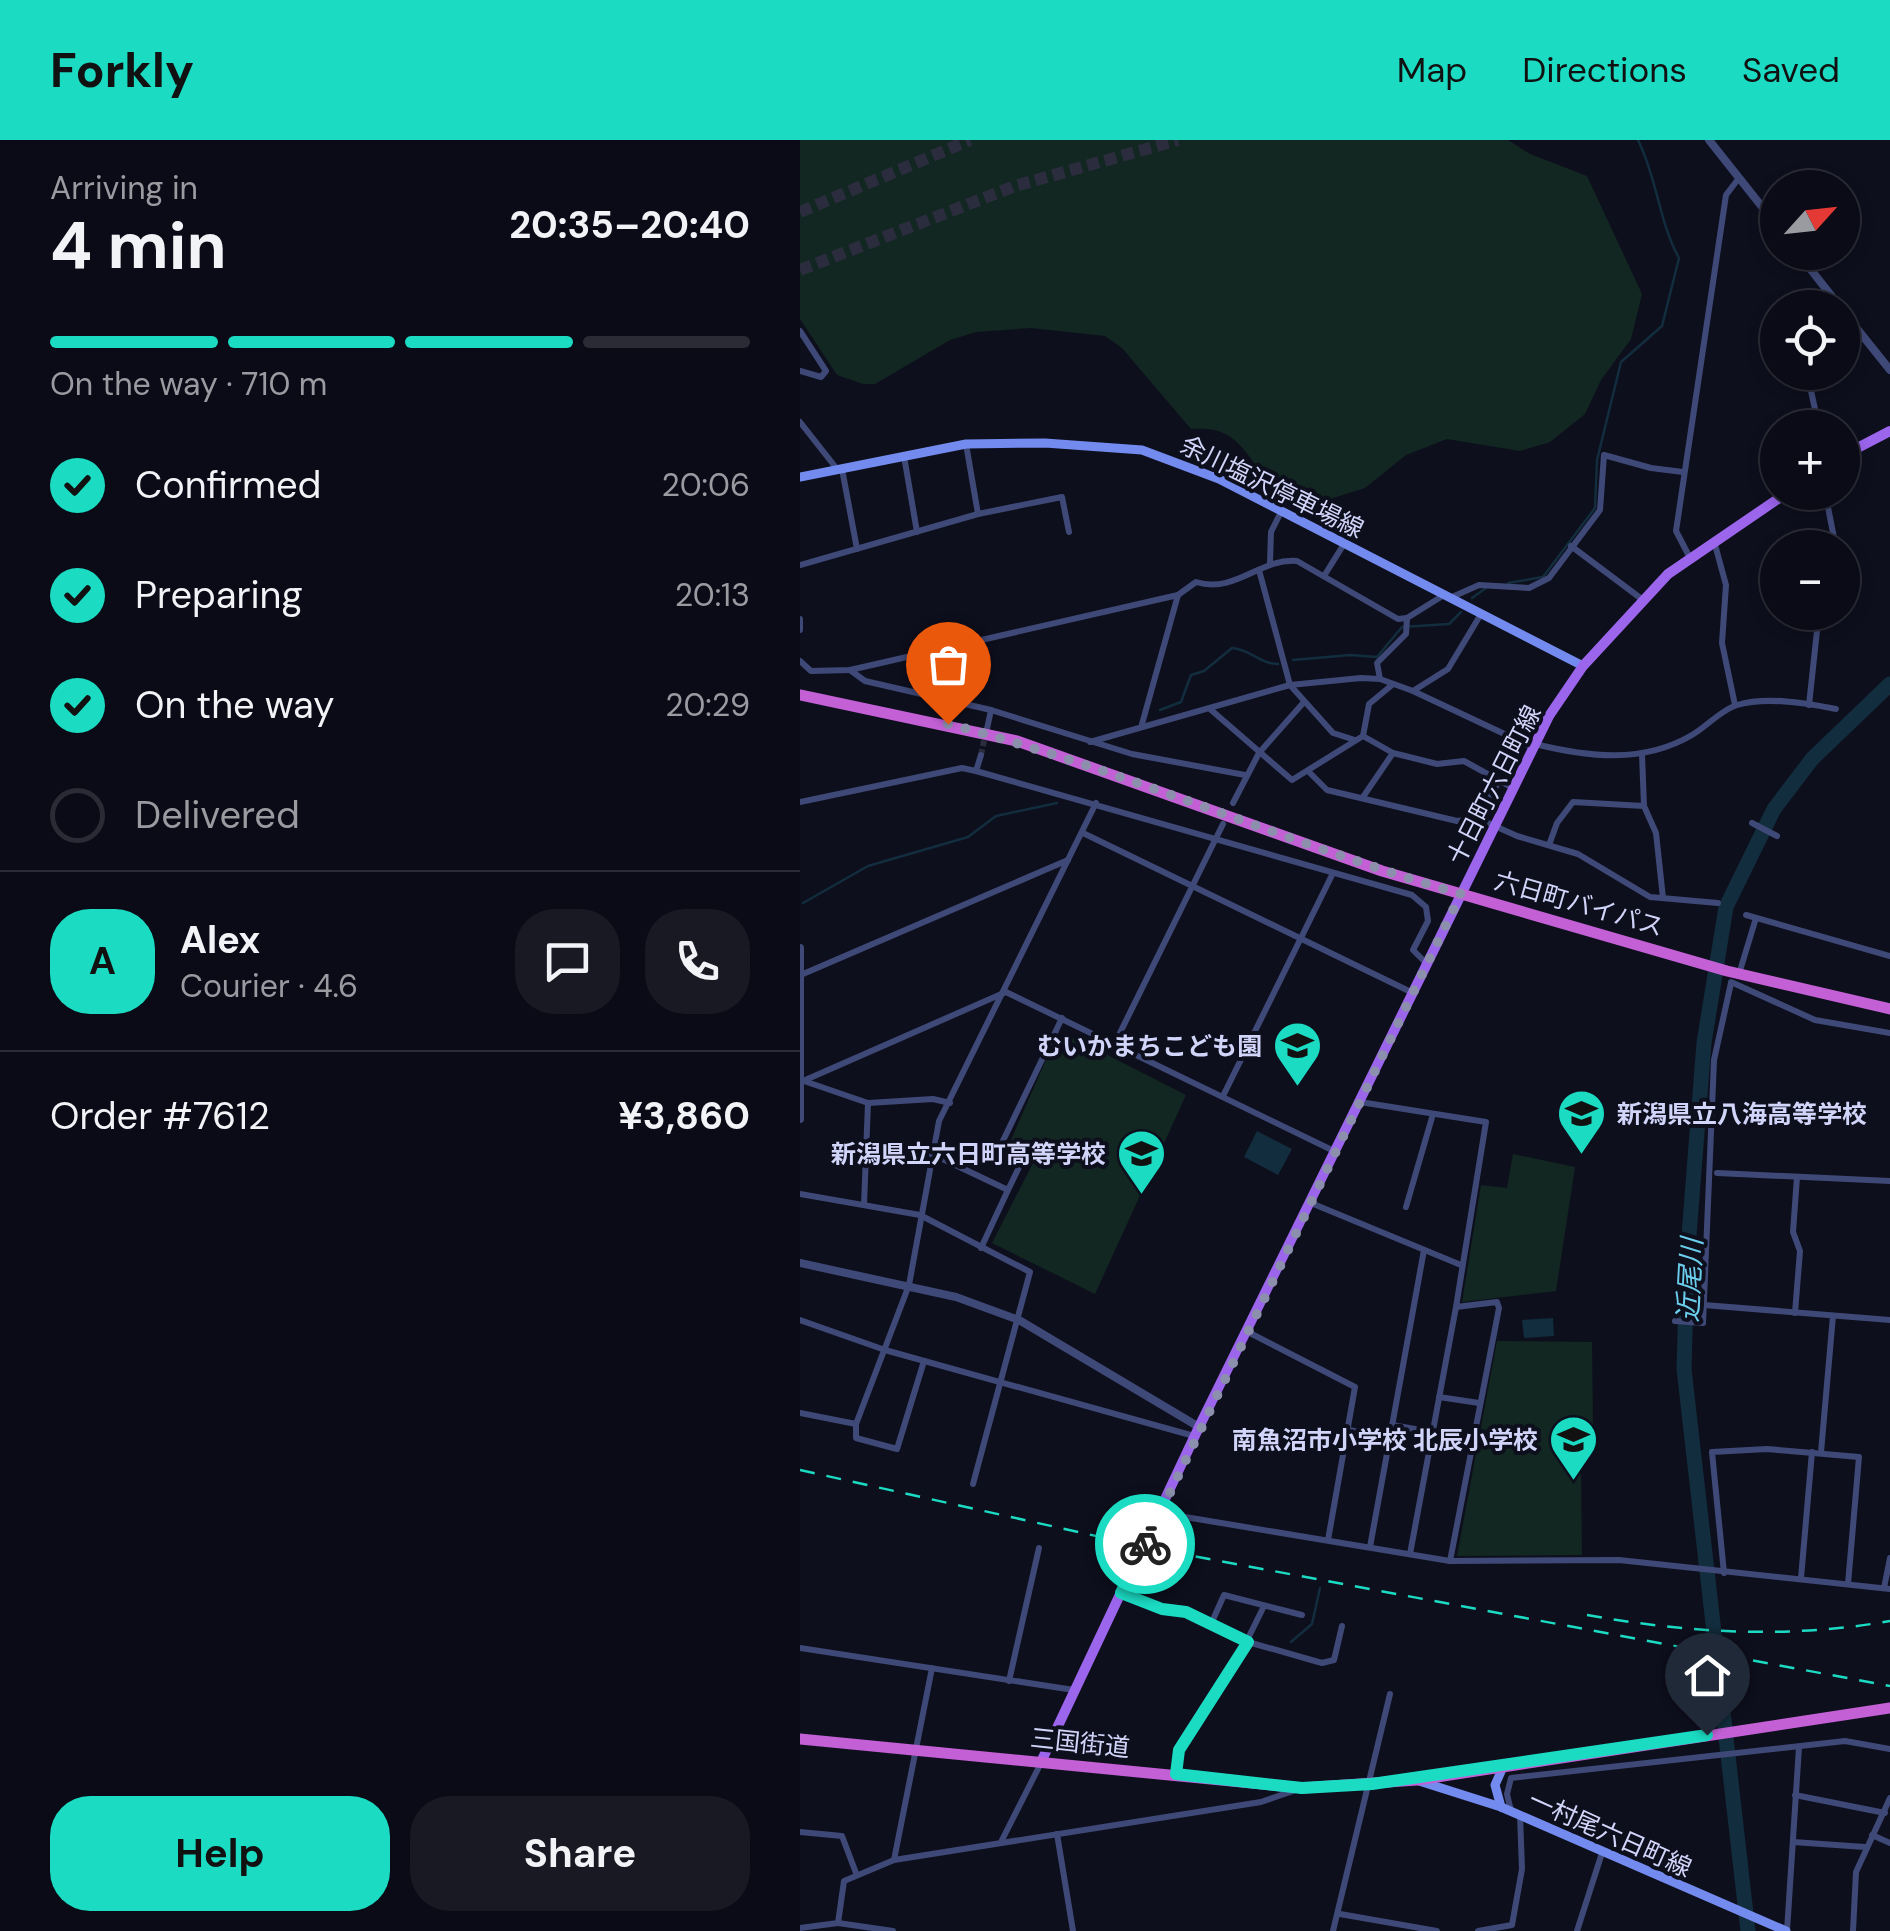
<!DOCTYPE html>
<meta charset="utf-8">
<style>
:root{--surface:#0a0b16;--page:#181923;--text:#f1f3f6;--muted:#999ba1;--line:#2a2b35;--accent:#1bdbc3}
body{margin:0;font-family:"DM Sans","Noto Sans JP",sans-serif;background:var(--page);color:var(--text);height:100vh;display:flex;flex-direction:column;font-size:38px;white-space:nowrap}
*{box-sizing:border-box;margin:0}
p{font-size:32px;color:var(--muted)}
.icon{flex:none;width:55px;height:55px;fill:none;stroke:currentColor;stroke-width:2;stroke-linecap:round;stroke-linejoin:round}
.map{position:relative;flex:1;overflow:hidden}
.sheet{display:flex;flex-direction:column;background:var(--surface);width:800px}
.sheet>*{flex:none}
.needle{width:65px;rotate:63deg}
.buttons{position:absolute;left:960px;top:30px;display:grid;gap:20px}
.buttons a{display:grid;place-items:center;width:100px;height:100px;border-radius:50%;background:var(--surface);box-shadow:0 5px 15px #0003,0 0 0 2px var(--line);font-size:50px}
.pin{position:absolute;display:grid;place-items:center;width:85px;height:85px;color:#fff;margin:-102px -42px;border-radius:50% 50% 50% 0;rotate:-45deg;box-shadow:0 0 10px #0007}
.pin .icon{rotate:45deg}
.courier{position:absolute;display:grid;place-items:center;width:100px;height:100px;margin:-50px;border:8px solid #1bdbc3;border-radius:50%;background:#fff;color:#222;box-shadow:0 2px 12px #0007}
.overview em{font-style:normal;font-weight:700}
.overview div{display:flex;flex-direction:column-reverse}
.overview{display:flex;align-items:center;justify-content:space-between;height:170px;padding:0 50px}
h1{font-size:65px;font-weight:700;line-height:75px}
.bar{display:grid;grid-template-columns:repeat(4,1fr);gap:15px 10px;align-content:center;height:120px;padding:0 50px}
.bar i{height:12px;border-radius:8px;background:var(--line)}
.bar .on{background:var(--accent)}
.bar p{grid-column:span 4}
.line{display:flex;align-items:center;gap:25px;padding:0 50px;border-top:2px solid var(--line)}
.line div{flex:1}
.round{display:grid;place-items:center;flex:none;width:105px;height:105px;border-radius:40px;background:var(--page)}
ol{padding:0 50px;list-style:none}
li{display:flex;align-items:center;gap:30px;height:110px}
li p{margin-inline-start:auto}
li .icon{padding:10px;border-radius:50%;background:var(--accent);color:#111;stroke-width:4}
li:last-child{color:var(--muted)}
li i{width:55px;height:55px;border:5px solid var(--line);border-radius:50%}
.button{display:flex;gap:20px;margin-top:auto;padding:20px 50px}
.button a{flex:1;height:115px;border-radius:40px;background:var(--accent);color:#111;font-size:40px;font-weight:700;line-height:115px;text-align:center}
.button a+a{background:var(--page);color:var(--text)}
header{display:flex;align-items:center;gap:60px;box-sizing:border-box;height:140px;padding:0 50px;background:var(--accent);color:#111}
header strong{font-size:48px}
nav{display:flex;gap:55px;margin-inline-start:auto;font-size:35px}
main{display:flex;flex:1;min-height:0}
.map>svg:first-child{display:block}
</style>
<header>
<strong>Forkly</strong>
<nav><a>Map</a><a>Directions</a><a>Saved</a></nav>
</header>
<main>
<section class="sheet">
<div class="overview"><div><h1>4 min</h1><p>Arriving in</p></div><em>20:35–20:40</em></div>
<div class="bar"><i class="on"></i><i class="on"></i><i class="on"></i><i></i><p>On the way · 710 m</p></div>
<ol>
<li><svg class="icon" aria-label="check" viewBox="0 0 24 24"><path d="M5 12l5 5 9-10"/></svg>Confirmed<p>20:06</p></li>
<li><svg class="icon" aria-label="check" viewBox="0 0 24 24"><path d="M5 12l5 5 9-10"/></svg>Preparing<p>20:13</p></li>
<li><svg class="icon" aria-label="check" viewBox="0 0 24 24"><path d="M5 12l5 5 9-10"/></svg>On the way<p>20:29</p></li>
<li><i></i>Delivered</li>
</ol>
<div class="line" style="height:180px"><b class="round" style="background:var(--accent);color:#111">A</b><div><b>Alex</b><p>Courier · 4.6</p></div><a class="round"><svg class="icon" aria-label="chat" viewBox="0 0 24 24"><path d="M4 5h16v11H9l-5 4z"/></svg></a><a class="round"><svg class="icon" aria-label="phone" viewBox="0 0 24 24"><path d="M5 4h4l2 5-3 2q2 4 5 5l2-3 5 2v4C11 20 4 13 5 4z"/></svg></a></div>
<div class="line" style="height:130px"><div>Order #7612</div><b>¥3,860</b></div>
<div class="button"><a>Help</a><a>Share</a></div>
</section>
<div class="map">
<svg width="1090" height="1791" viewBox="0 0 1090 1791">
<rect width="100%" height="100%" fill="#0e0f1d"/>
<g fill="#122721">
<path d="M0,0H708L730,14L787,36L842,154L831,199L801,240L785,274L750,302L720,311L647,299L606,315L565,348L498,369C451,348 455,282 391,289L322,208L305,196L231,188L176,192L150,200L75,244H63L37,235L0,179Z"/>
<path d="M274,898L386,955L295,1154L192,1103L234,1021L211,1000L252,906Z"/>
<path d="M713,1014L775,1027L756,1151L662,1162L681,1045L707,1048Z"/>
<path d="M697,1201L792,1202L793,1288L781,1330L782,1415L657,1416Z"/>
</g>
<g fill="#122d3d">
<path d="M457,991L492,1009L478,1035L444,1017Z"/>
<path d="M753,1178L754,1196L724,1198L722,1180Z"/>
</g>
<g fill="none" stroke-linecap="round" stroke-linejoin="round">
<g stroke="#122d3d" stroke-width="2.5">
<path d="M708,443L743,437L795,368L797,320L821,222L862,186L879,118C859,82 857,38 838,0"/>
<path d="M672,458L686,448"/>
<path d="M493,520L550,515L577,517L602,487L649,484L661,472"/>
<path d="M360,570L381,562L391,535L404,531L432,508C450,509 460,524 478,524"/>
<path d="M3,763L68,726L168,697L196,676L257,663"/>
<path d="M491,1502L512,1484L520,1448"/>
</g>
<path stroke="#122d3d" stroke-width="15" d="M948,1791L884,1229L887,1121L904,903L926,767L974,669L1012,619L1090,544"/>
<path stroke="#2b2d3e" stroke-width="6" stroke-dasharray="6 3" stroke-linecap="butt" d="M181,615L186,591"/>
<g stroke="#2b2d3e" stroke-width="12" stroke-dasharray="12 6" stroke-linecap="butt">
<path d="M0,72L170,0"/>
<path d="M0,130L215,46L378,0"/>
</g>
<g stroke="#3f4977" stroke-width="6">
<path d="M0,191L26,231L21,237L0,231"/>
<path d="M1007,232L1019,288"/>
<path d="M0,282L37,329"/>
<path d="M104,316L117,392"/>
<path d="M42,329L57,409"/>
<path d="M1025,352L1036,408"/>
<path d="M178,374L262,357L269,392"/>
<path d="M914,401L926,445L922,503L935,565"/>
<path d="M771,406L843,460"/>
<path d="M889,416L876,391L926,55L939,38"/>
<path d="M470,422L471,392L481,372"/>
<path d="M0,425L178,374L166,304"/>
<path d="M459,430L490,545L533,593L555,600"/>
<path d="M524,436L544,404"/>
<path d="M652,457L679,445L729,448L749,438L800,370L804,315L851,328L883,332"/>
<path d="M0,479V490"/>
<path d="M0,521L11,531L50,530L378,455L396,442C436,454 459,418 497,421L598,479L607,478L644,455"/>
<path d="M50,530L65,541L191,570L332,614L445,635"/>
<path d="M580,539L577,523L606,494L607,478"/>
<path d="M613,551L648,529L681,474"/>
<path d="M1009,565L1019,472"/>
<path d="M410,569L492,640L563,596L593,613L563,657"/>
<path d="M342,584L378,455"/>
<path d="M187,589L191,570"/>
<path d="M563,596L569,564L592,545"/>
<path d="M290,602L490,545L561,538L580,539L613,551L732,607"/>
<path d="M735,604C788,617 843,624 892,595C906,587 921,570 937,565C966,556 1007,563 1036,569"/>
<path d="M593,613L637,624L664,621L713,648"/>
<path d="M842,614L844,666L856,693L863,758"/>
<path d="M176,631L181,615"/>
<path d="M508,631L527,650L657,681C682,679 689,661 699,640"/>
<path d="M0,662L162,628L176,631L612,755L626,767L628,781L613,810L627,824"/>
<path d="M433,663L459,613L504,562"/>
<path d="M675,677L717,696L778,714L850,757L918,763"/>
<path d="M952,683L977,696"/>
<path d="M283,693L613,853"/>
<path d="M749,705L757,683L773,662L844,666"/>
<path d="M946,775L1090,816"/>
<path d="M3,834L268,720"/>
<path d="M939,834L956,778"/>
<path d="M931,842L1015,880L1090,893"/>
<path d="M315,903L423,684"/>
<path d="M3,941L206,852L536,1012"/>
<path d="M4,941L68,963L133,959L150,963"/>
<path d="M423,956L533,733"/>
<path d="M560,962L686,982L656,1167L697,1162L699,1168L650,1421"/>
<path d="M132,1014L208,1050L181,1108"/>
<path d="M917,1033L1090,1041"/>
<path d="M208,1050L222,1021L199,1009L262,878"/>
<path d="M0,1054L120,1075L230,1132L173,1344"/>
<path d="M511,1063L661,1125"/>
<path d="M64,1065L68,963"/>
<path d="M606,1067L633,974"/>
<path d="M904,1165L1090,1180"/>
<path d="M995,1173L1000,1111L993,1092L997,1037"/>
<path d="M0,1180L85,1210L394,1296"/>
<path d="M875,1181L903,1183L914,920L931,843"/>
<path d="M448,1192L555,1247L528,1400"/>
<path d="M639,1257L679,1263"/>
<path d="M0,1273L56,1284L109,1145L139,981L296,663"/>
<path d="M56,1284V1298L97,1309L124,1221"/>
<path d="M592,1285L632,1292"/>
<path d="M549,1290L589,1298"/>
<path d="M1021,1312L1033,1176"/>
<path d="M362,1369L367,1374L650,1421L819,1420L1090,1449"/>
<path d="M570,1407L624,1110"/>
<path d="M610,1414L656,1167"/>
<path d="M924,1433L912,1312L967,1309L1059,1317L1048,1444"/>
<path d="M1001,1438L1012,1312"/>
<path d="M1084,1448L1090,1418"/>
<path d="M321,1453L362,1469L386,1472L448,1502L522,1523L534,1520L542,1486"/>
<path d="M411,1484L424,1455L502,1475"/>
<path d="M0,1508L274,1550"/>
<path d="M209,1541L239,1408"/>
<path d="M376,1634L379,1610L431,1533L464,1466"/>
<path d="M995,1655L1085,1673"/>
<path d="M711,1671L707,1654L711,1638L1045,1601L1090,1609"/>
<path d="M0,1692L42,1696L56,1733"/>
<path d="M257,1694L273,1791"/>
<path d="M1072,1695L1090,1703"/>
<path d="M202,1700L241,1623"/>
<path d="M993,1702L1065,1707"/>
<path d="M94,1720L132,1528"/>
<path d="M540,1774L637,1791"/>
<path d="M38,1783L93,1791"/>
<path d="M0,1788L38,1783L44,1741L94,1720L461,1662L496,1650"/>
<path d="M533,1791L590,1554"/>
<path d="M678,1791L712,1785L722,1729L720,1675"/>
<path d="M777,1791L802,1713"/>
<path d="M987,1791L999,1607"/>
<path d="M1053,1791L1056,1732L1090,1658"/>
</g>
<g stroke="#3f4977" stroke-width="8">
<path d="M909,0L978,87"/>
<path d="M997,112L1041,168"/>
<path d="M1042,170L1090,230"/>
<path d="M0,808V979"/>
<path d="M0,1123L156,1157L219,1180L399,1287"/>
</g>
<g stroke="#738bee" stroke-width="9">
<path d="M0,337L166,304L245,303L342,310L419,339L783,526"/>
<path d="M619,1641L701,1667L986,1791"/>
<path d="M701,1667L695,1645L703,1627"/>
</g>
<g stroke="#9b65ec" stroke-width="10">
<path d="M1042,316L1090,291"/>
<path d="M241,1622L399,1287L749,576L783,526L868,434L988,352"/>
</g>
<g stroke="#c360d6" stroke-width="11">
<path d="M0,555L217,601L582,731L927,831L1090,869"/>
<path d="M0,1599L502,1648L617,1640L1090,1568"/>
</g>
<g stroke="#1bdbc3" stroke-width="2.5" stroke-dasharray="15 12" stroke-linecap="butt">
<path d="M0,1330L350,1408L1090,1546"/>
<path d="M787,1475C889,1493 987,1499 1090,1481"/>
</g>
</g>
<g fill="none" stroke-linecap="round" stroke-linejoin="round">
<path stroke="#8d90ac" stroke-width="10" stroke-dasharray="0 18" d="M148,584C323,629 487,704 661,754L345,1404"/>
<path stroke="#1bdbc3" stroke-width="12" d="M345,1404L321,1453L362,1469L386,1472L448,1502L379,1610L376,1634L502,1648L572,1644L907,1595"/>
</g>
<defs>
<symbol id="school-pin" viewBox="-11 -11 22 30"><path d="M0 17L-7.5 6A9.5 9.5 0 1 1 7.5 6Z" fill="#1bdbc3" stroke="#0e0f1d"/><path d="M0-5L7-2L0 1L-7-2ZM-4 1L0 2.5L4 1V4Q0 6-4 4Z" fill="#111"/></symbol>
</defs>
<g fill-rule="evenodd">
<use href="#school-pin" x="470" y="878" width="55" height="75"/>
<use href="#school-pin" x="754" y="946" width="55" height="75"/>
<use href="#school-pin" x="314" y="986" width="55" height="75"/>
<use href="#school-pin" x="746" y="1272" width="55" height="75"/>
</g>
<g text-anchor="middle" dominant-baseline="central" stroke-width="8" stroke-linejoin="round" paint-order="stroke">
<g font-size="25" fill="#d1d5f9" stroke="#0e0f1d">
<text transform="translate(472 347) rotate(26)">余川塩沢停車場線</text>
<text transform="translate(694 645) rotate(-63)">十日町六日町線</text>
<text transform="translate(779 764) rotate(16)">六日町バイパス</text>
<text transform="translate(280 1603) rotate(6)">三国街道</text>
<text transform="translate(810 1694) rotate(24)">一村尾六日町線</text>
</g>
<g font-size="25" font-weight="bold" fill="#d1d5f9" stroke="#0e0f1d" text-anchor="end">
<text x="462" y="906">むいかまちこども園</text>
<text x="817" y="974" text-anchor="start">新潟県立八海高等学校</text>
<text x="306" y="1014">新潟県立六日町高等学校</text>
<text x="738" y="1300">南魚沼市小学校 北辰小学校</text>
</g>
<g font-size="28" font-style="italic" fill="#6bceed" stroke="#0e0f1d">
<text transform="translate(890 1140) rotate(-87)">近尾川</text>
</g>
</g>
</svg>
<div class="buttons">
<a><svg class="needle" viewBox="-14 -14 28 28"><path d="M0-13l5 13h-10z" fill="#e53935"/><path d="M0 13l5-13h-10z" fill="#999ba1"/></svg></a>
<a><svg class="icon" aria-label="locate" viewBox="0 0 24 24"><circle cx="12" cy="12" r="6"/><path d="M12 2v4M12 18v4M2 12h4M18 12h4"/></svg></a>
<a>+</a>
<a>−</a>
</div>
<div class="pin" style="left:148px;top:584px;background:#ea580c"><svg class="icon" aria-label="bag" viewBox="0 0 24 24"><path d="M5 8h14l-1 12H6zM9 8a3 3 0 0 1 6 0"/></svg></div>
<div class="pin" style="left:907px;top:1595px;background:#1f2937"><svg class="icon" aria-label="home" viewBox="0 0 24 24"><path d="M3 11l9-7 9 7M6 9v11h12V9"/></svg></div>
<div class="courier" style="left:345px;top:1404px"><svg class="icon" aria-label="bike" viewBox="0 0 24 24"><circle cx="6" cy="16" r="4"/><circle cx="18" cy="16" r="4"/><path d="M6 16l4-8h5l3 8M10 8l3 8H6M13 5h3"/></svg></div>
</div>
</main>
